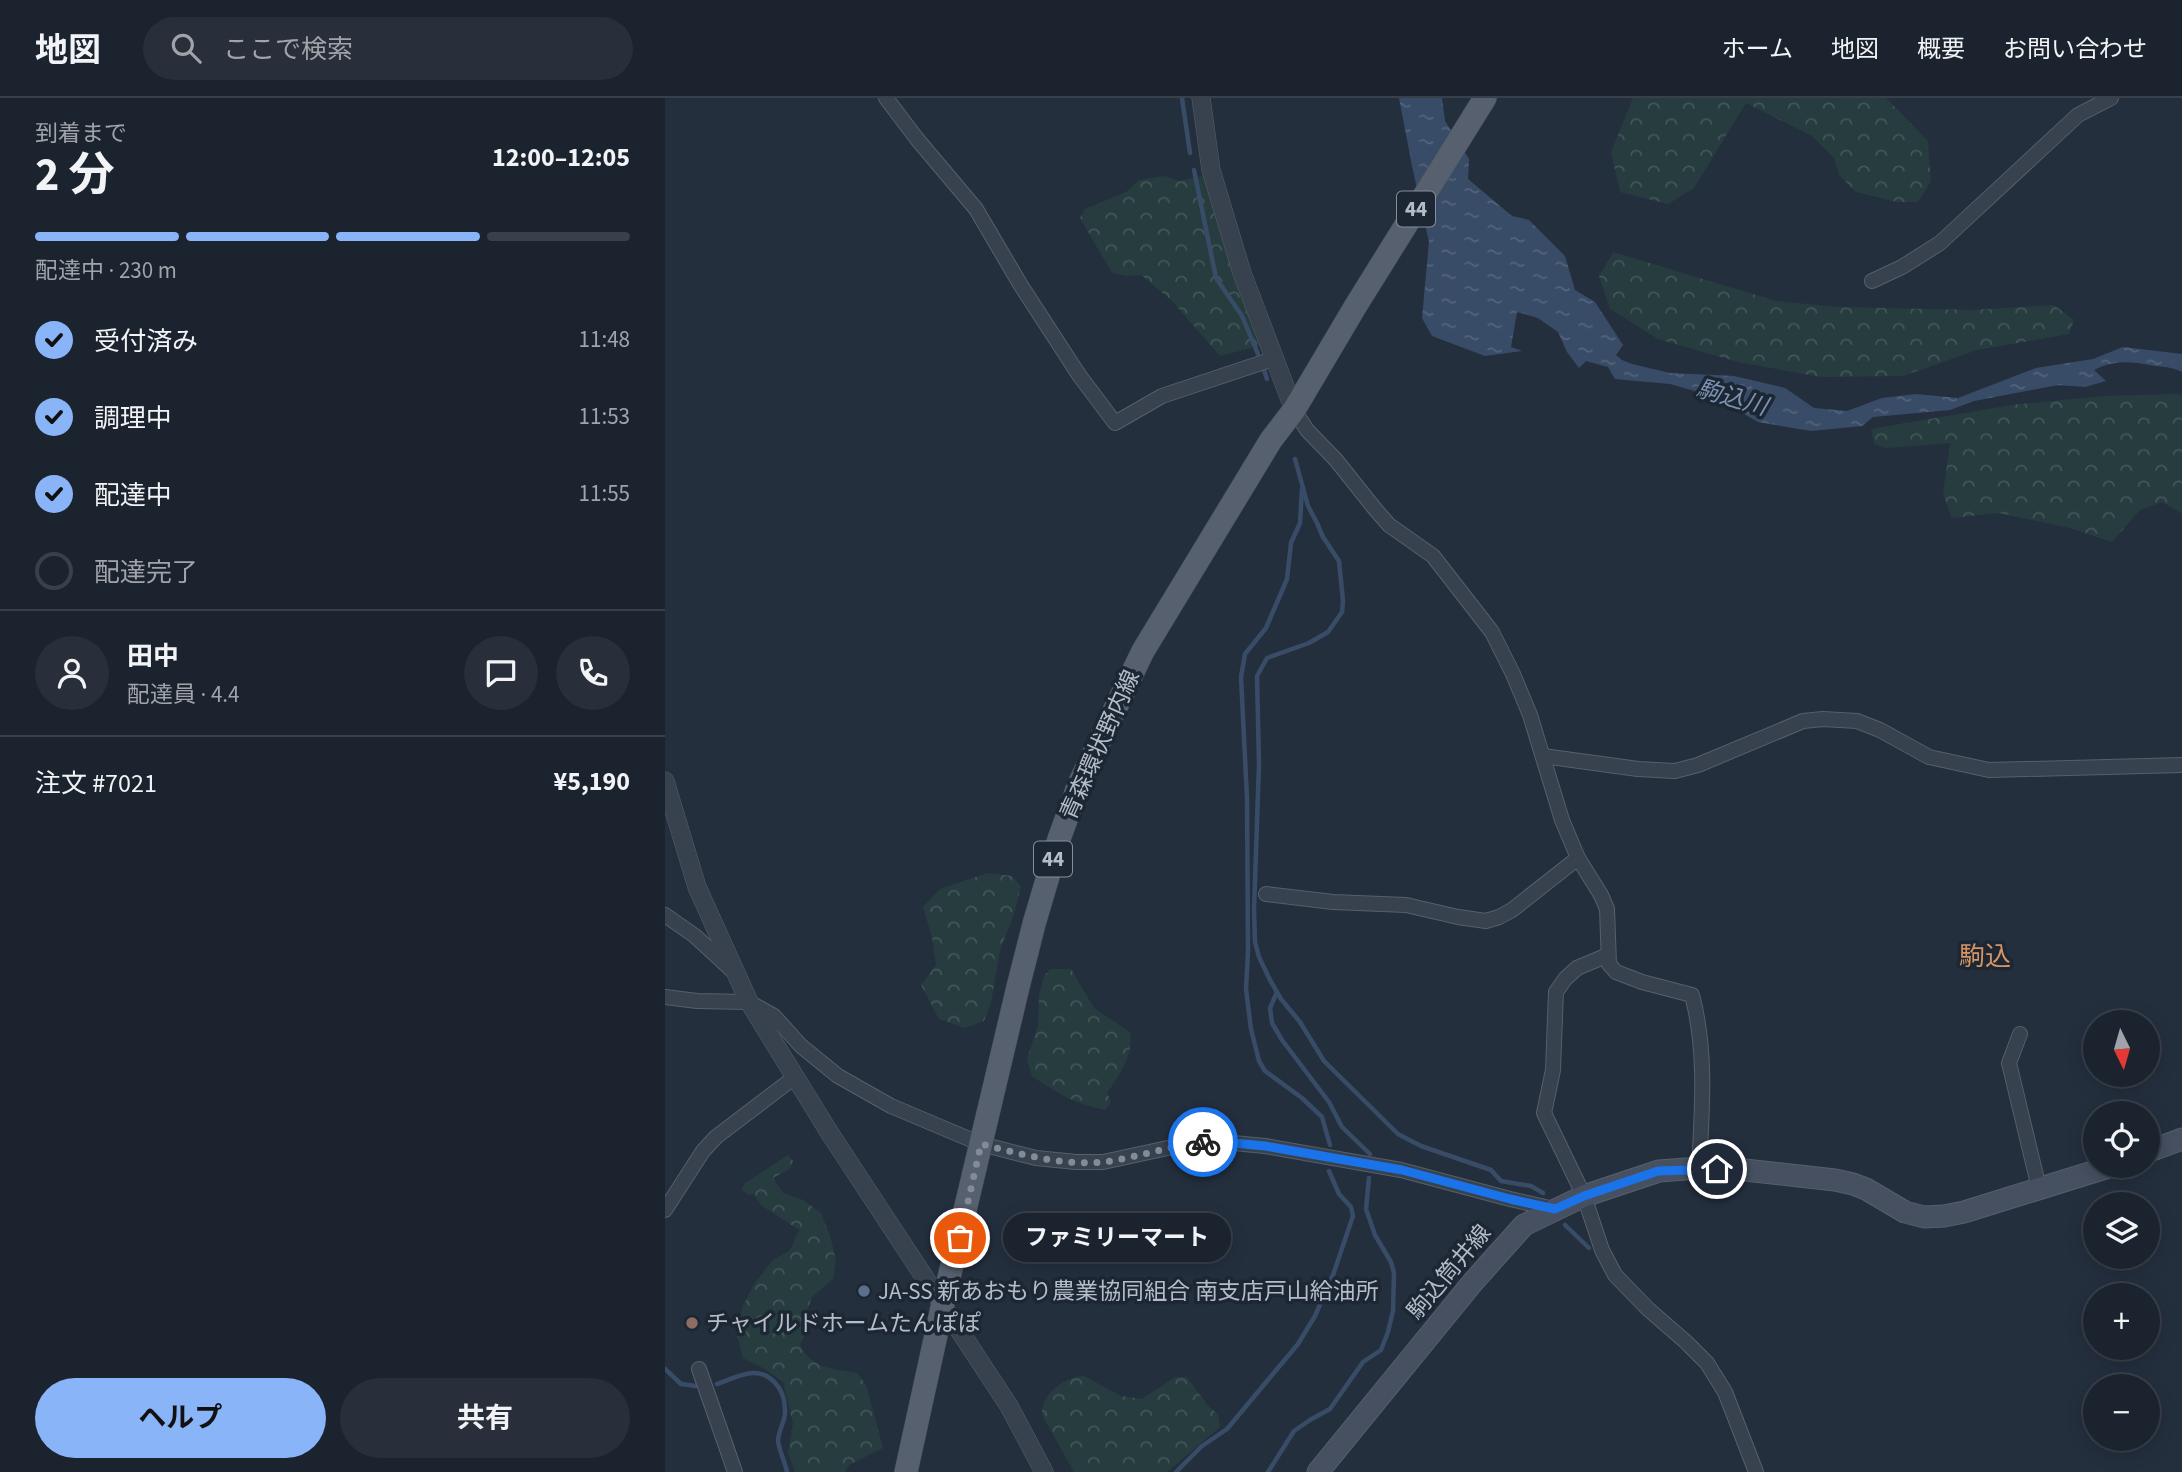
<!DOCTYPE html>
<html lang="ja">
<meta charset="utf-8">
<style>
:root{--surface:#1b232e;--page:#282f3a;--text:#f1f3f6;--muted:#a0a4aa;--line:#39404a;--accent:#8ab4f8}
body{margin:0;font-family:"Source Sans 3","Noto Sans JP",sans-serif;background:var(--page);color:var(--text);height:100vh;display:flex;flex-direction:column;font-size:26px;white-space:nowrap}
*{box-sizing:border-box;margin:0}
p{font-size:23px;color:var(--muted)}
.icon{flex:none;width:38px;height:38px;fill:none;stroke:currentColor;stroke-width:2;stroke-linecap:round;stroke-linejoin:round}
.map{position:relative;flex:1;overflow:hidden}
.side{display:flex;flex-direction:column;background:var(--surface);width:665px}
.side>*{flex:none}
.needle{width:46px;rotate:175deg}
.buttons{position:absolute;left:1418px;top:912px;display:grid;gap:14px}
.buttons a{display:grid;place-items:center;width:77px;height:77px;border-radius:50%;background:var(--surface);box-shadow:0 4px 18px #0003,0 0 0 2px var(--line);font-size:35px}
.pin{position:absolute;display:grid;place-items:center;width:60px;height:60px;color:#fff;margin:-30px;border:4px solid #fff;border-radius:50%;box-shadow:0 2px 7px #0007}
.courier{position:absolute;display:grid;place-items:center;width:70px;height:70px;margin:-35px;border:5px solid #1a73e8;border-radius:50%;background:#fff;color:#222;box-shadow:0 2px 9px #0007}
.bubble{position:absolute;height:49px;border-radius:24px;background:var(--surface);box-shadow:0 4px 18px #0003,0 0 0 2px var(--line);font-size:23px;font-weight:700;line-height:49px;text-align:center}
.summary em{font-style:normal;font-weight:700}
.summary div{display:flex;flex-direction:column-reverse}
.summary{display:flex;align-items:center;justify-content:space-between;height:119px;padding:0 35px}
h1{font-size:46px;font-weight:700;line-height:52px}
.bar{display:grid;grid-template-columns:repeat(4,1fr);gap:10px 7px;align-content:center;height:84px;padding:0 35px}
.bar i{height:9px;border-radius:5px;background:var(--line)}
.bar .on{background:var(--accent)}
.bar p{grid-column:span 4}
.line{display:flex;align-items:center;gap:18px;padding:0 35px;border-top:2px solid var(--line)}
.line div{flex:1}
.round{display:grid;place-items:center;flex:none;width:74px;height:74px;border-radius:37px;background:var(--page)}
ol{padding:0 35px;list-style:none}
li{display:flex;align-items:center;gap:21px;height:77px}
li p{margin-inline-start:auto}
li .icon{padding:7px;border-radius:50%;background:var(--accent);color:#111;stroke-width:4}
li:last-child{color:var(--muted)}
li i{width:38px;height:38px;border:4px solid var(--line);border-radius:50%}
.cta{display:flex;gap:14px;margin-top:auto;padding:14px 35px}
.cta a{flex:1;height:80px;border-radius:42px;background:var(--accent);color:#111;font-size:28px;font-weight:700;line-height:80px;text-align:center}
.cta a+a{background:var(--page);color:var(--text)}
header{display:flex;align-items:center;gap:42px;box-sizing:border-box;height:98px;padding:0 35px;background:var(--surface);border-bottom:2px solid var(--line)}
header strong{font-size:33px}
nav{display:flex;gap:38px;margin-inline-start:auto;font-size:24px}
.search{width:490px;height:63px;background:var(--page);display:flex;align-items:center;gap:18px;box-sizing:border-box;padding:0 24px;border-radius:38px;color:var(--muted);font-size:26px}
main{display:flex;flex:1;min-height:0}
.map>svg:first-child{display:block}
</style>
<header>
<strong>地図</strong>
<div class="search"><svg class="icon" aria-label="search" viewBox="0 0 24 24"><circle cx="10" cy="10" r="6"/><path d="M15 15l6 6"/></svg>ここで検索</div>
<nav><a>ホーム</a><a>地図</a><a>概要</a><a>お問い合わせ</a></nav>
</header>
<main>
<section class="side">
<div class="summary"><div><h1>2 分</h1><p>到着まで</p></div><em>12:00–12:05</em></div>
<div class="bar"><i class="on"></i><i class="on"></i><i class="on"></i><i></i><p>配達中 · 230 m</p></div>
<ol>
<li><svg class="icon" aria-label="check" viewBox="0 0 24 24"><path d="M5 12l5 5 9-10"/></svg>受付済み<p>11:48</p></li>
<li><svg class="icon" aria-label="check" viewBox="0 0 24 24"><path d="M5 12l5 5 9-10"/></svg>調理中<p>11:53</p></li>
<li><svg class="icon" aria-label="check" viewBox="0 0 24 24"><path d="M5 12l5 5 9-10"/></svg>配達中<p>11:55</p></li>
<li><i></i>配達完了</li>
</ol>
<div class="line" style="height:126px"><a class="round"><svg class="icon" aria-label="person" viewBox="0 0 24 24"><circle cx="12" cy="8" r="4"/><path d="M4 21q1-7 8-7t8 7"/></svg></a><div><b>田中</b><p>配達員 · 4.4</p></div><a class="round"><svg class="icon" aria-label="chat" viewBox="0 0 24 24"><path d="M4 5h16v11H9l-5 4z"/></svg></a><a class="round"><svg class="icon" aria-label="phone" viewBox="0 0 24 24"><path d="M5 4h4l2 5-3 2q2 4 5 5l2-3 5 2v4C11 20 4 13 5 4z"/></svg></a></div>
<div class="line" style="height:91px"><div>注文 #7021</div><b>¥5,190</b></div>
<div class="cta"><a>ヘルプ</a><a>共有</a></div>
</section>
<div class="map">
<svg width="1517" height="1374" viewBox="0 0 1517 1374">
<defs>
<pattern id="forest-crowns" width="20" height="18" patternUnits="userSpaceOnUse" patternTransform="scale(1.75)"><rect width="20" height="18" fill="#263c3f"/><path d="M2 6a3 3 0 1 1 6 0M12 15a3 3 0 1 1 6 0" fill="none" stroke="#435659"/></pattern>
<pattern id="water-ripples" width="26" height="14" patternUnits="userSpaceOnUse" patternTransform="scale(1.75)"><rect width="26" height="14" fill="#394c67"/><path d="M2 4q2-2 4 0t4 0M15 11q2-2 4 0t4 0" fill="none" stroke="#53647b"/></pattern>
</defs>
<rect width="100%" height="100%" fill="#242f3e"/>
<g fill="url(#forest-crowns)">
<path d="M968,0H1221L1263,43L1266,83L1253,104H1232L1191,94L1174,77L1169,60L1147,38L1081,5L1029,90L1003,106L955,94L946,54Z"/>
<path d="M499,78L514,83L538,78L594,248L555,258L506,202L476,177L462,178L447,175L415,120L420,111L461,94L474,82Z"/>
<path d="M948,154L1111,203L1172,209L1308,212L1389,207L1409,222L1404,236L1312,252L1238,278L1156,279L1073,264L993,241L945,211L934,178Z"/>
<path d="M1512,296L1517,298V415L1497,404L1475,412L1447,444L1405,430L1334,415L1287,420L1278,396L1285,345L1221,350L1209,346L1206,331L1347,307L1439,298Z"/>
<path d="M323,775L347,778L356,788L348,819L335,852L326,905L319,923L300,930L274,921L256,887L271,867L267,839L258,809L275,791Z"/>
<path d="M385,871H406L429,910L465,934C469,956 455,977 442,995L446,1004L440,1012C413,1007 389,994 367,978L362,961L373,927L374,897L379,878Z"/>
<path d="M123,1057L128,1063L126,1070L108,1080L118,1095L138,1102L156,1115L165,1138L171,1162L168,1181L147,1199L140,1218L143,1232L135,1246C145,1271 169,1271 192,1275L201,1287L218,1350L184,1367L180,1374H130L123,1355L128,1325L118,1284L100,1271L78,1260L71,1234L78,1208L89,1186L107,1163L125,1152L134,1132L96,1107L89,1096L84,1097L77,1092L80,1085Z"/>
<path d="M419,1278L456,1298L477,1301L510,1279H522L543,1308L553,1316L555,1329L502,1374H409L377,1317C376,1296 399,1279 419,1278Z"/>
</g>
<path fill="url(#water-ripples)" d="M734,0H777L780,23L804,61L803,81L847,118L864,122L900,158L910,192L930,204L958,247L951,257L957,262L967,266L1005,275L1069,278L1120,290L1149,310L1182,313L1217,300L1251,296L1293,300L1371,270L1428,261L1458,249L1517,256V274C1507,269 1500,269 1490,268C1467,264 1451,261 1429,272L1441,283L1420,289L1393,287L1309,303L1285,312L1208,319L1197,328L1146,333L1093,324L1048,298L1005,286L950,281L943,269L921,263L914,270L902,254L893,234L873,220L852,214L846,249L857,253L820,258L767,238L757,220L764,144L747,68Z"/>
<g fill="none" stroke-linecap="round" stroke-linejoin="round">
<g stroke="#394c67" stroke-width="4.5">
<path d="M517,0L525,55"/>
<path d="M529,72L551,180L577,218L593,256"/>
<path d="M599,272L602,281"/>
<path d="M630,361L643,408L652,425L658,439L674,463L678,503L677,514L663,534L644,545L602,560L592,578L594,666L589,812L590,844L594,859L605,882L616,901L635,924L659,963L733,1036L756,1048L826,1072L836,1083L866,1088L878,1095"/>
<path d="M637,391L635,425L626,445L622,481L601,530L580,556L576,579L582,700L583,854L581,891L586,931L594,963L600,973L637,1000L657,1019L665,1047"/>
<path d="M612,894L605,910L607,925L617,942L664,1004L677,1029L705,1056"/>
<path d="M900,1127L924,1150"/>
<path d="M0,1271L16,1286L31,1288"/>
<path d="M52,1286C73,1279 93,1265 111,1286C119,1295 120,1305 120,1316C119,1325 113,1334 113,1343C114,1352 120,1364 122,1374"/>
<path d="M511,1374L537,1348L562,1331L633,1246L650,1218L668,1177L688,1118L686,1109L674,1096L664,1073"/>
<path d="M603,1374L629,1333L645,1322L665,1311L698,1264L716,1252L723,1234L728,1213L729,1175L726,1164L710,1137L701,1111L704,1080"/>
</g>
<defs>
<g id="minor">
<path d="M221,0L252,41L311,111L355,186L414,277L450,325L497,298L608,261"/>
<path d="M1207,183L1237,169L1275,145L1413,17L1446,0"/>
<path d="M629,312L642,332L671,362L710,411L724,427L768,458L827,534L848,576L865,617L897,722L913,760L936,797L942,811L944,866L951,874L977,884L1027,897C1042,953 1037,1013 1034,1070"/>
<path d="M878,658L973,671L1010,673L1033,667L1138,623L1158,621L1192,623L1215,632L1264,659L1324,672L1517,667"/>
<path d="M601,796L668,804L741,807L793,819L821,823L834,819L847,812L913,760"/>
<path d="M0,817L30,838L69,874"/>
<path d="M943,857L912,870L900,881L891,894L888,972L879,1015L919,1098L937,1152L950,1177L983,1211L1021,1244L1042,1265L1060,1294L1091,1374"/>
<path d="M0,899L32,903L84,904L109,918L136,948L173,978L226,1008L316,1046L371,1060L411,1064H438L512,1048L558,1044L600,1048L736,1072L845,1101L889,1111"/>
<path d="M1355,936L1344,965L1374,1090"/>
<path d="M0,1112L38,1053L51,1039L130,979"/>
<path d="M34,1271L70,1374"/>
</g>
<g id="tertiary">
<path d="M536,0L546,72L577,175L629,312"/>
<path d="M0,683L32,789L84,904L164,1034L344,1308L379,1374"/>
</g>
<g id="secondary">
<path d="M1482,1054L1517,1041"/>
<path d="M653,1374L808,1184L859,1127L919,1098L994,1073L1034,1070L1071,1071L1170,1082L1188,1086L1201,1091L1240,1114L1259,1119L1279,1118L1299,1114L1447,1068"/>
</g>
<path id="primary" d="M241,1374L278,1205L353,889L369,826L394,741L414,686L478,553L606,342L629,312L690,209L820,0"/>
</defs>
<use href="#minor" stroke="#565f6c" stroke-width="16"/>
<use href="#tertiary" stroke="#565f6c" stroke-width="19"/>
<use href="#secondary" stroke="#565f6c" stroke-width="23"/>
<use href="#primary" stroke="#414a57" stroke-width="24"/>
<use href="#minor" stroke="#38414e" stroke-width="14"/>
<use href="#tertiary" stroke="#38414e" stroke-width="18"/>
<use href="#secondary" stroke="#465061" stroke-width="21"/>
<use href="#primary" stroke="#56606e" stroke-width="23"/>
</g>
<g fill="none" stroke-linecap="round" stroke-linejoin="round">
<path stroke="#828b98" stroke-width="7" stroke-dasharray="0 12.6" d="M295,1140L316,1046C356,1056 397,1068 438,1064C471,1060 504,1048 538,1044"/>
<path stroke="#1a73e8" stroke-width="9" d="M538,1044H558L600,1048L737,1072L845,1101L890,1111L919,1098L993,1073L1052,1071"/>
</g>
<circle fill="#5c6f8a" stroke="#1d2633" stroke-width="2.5" cx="199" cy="1193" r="7"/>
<circle fill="#8d6e63" stroke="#1d2633" stroke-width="2.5" cx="27" cy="1225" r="7"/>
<g text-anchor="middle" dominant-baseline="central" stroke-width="7" stroke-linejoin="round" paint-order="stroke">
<g fill="#1d2633" stroke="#878f9c" stroke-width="2">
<rect x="732" y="93.5" width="38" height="35" rx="5"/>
<rect x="369" y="743.5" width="38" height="35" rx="5"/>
</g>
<g font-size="21" font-weight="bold" fill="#b4bcc9">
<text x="751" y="111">44</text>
<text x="388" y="761">44</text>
</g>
<g font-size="23" fill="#b4bcc9" stroke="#1d2633">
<text transform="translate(435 647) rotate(-66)">青森環状野内線</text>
<text transform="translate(784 1174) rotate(-50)">駒込筒井線</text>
</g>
<g font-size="23" fill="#b4bcc9" stroke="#1d2633" text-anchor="start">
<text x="213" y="1193">JA-SS 新あおもり農業協同組合 南支店戸山給油所</text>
<text x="41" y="1225">チャイルドホームたんぽぽ</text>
</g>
<g font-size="24" font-style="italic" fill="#7c92b1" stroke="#1d2633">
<text transform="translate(1067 300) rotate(16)">駒込川</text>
</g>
<g font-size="26" fill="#d59563" stroke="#1d2633">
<text x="1320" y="858">駒込</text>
</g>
</g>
</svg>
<div class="buttons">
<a><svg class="needle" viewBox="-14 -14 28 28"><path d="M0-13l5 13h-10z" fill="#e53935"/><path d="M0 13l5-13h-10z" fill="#a0a4aa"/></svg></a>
<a><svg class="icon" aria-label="locate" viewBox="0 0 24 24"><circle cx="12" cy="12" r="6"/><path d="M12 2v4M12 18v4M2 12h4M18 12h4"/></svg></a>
<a><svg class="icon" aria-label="layers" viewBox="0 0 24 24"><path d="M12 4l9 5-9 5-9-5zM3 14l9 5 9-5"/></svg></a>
<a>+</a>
<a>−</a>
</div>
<div class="pin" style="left:295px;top:1140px;background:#ea580c"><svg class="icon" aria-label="bag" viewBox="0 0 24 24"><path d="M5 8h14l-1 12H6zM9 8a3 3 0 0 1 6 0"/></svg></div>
<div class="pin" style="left:1052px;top:1071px;background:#1f2937"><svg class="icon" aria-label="home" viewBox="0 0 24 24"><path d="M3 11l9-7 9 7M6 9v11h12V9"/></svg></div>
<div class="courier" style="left:538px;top:1044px"><svg class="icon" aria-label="bike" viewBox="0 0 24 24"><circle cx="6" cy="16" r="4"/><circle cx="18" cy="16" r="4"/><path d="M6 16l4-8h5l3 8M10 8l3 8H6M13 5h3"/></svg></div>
<div class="bubble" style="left:338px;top:1115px;width:228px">ファミリーマート</div>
</div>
</main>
